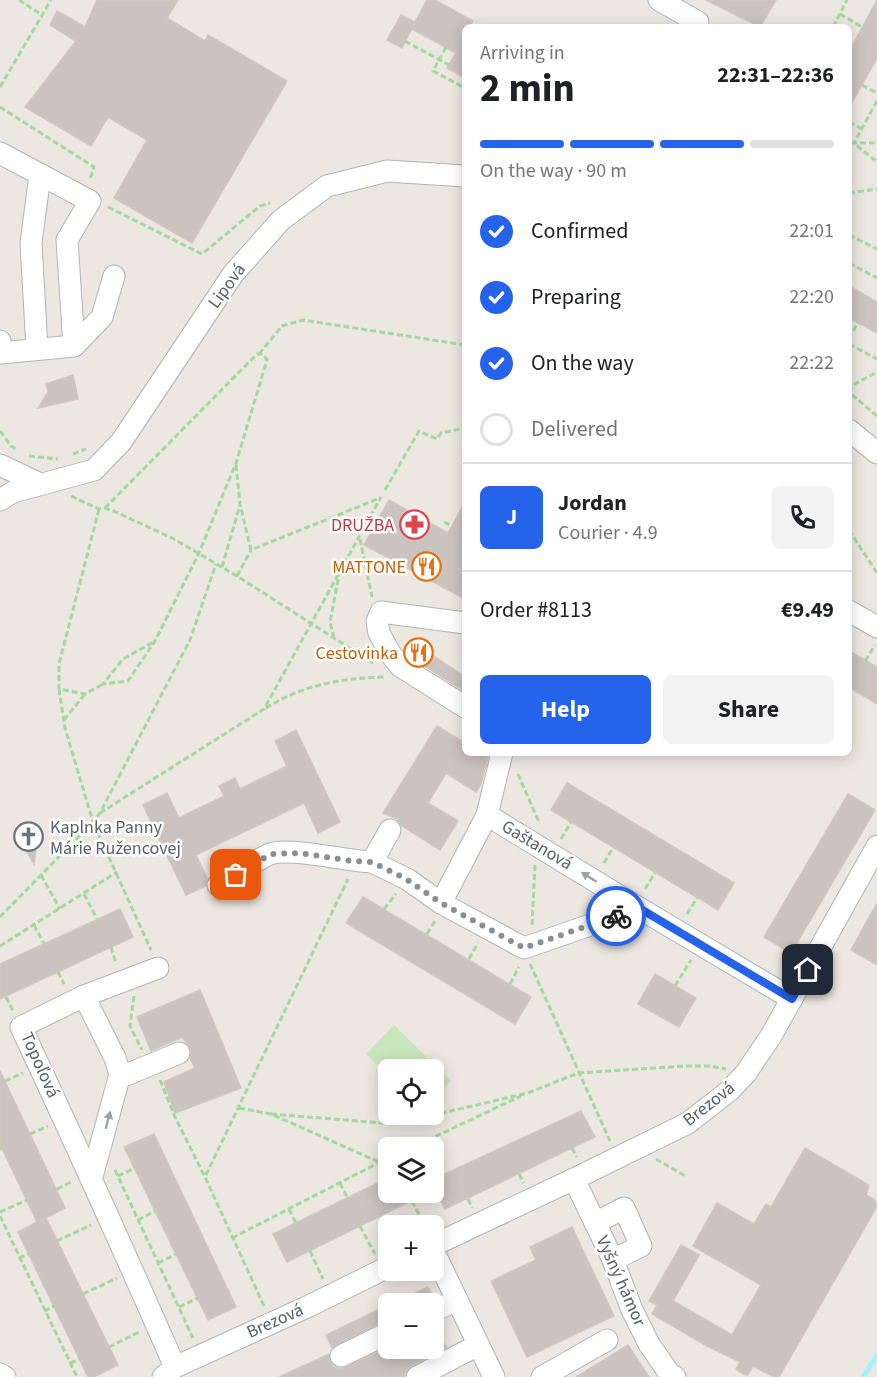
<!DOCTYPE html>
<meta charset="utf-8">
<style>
:root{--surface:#fff;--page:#f2f2f2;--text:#202124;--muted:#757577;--line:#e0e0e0;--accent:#2563eb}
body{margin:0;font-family:"Source Sans 3",sans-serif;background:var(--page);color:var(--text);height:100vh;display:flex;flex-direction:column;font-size:22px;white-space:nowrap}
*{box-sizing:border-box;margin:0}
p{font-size:20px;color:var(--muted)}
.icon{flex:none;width:33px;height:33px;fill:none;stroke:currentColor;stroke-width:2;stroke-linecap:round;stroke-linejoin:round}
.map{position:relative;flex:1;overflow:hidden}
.sheet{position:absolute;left:462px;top:24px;width:390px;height:732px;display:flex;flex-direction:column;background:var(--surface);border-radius:9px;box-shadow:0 3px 15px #0003}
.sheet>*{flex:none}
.tools{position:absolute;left:378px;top:1059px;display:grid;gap:12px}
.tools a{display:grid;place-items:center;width:66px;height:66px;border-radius:9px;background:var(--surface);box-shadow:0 3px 15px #0003;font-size:30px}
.pin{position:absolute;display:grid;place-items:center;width:51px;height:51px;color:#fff;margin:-26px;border-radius:12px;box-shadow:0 3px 9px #0006}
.courier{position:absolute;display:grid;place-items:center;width:60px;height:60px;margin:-30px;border:4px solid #2563eb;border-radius:50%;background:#fff;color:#222;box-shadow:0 2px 8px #0007}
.headline em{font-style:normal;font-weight:700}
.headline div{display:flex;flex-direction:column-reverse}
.headline{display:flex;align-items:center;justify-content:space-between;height:102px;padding:0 18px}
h1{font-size:39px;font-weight:700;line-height:45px}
.bar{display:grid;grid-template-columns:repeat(4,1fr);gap:9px 6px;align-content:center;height:72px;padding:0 18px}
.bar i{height:8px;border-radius:4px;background:var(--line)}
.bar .current{background:var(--accent)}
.bar p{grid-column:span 4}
.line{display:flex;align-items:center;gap:15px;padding:0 18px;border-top:2px solid var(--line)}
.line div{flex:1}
.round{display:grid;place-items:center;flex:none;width:63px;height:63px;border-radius:9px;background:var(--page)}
ol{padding:0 18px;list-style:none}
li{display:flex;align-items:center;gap:18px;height:66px}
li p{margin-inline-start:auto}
li .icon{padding:6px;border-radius:50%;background:var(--accent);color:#fff;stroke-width:4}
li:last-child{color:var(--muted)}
li i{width:33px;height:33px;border:3px solid var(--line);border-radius:50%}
.button{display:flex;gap:12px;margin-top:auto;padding:12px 18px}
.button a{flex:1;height:69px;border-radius:9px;background:var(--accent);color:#fff;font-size:24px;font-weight:700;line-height:69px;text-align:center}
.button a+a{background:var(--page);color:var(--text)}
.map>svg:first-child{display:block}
</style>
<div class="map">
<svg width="877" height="1377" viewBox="0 0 877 1377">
<rect width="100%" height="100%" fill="#ede7e1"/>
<path fill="#c9e7bc" d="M394,1025L451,1081L434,1099V1070H388V1076L366,1054Z"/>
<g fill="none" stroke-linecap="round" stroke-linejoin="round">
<path stroke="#9ff3ff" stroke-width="5" d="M863,1377L877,1355"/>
</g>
<g fill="#cac3c0" stroke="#d2c6bf" stroke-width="1.5">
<path d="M97,0H178L167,18L205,41L208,35L287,81L192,243L114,198L147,140L108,117L91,146L25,107L76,41L50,25L57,11L85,27Z"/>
<path d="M427,0H435L473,21L469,27H465V78L447,68L456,53L412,29L414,24L402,48L387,40L401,15L415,22Z"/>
<path d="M706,0H776L760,27Z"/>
<path d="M877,0V58L849,108V52Z"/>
<path d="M849,286L877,302V333L849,318Z"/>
<path d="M73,375L78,399L38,408L48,392L46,384Z"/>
<path d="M389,500L448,533L465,502V599L364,545Z"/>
<path d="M413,642L465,677V692L409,656L405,651Z"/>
<path d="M849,651L877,667V704L849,687Z"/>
<path d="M437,726L465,743V753H481L488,757L481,784L476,792L446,773L428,803L458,821L440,850L402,826L397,819L383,813Z"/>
<path d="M296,730L340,822L318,833L304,803L196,855L207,878L206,886L186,895L143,805L167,793L179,818L224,796L219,786L235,778L240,789L287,766L275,741Z"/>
<path d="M567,783L734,883L718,910L551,810Z"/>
<path d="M848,794L875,810L791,953L764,937Z"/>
<path d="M35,829L37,840L34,864L23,845L21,831Z"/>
<path d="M363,897L531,997L515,1024L346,923Z"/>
<path d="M877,903V965L851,950Z"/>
<path d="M120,909L133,937L0,999V964Z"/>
<path d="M655,974L696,998L679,1027L638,1004Z"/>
<path d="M200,990L241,1088L175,1113L164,1082L195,1068L190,1058L191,1049L182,1037L151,1051L137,1017Z"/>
<path d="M0,1071L65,1208L40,1221L46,1218L118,1365L94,1377H88L18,1232L37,1222L0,1144Z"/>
<path d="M581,1111L595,1137L445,1209L434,1185V1179Z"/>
<path d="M154,1134L236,1307L208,1320L124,1147Z"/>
<path d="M805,1148L869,1185L866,1195L875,1200L877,1206L779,1377H774L753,1366L747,1376L736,1369L740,1362L707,1346L652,1314L657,1305L649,1301L681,1245L699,1255L673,1301L732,1335L761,1285L693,1246L717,1203L754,1224L766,1204L771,1207Z"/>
<path d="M388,1178V1192H429L287,1262L273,1234Z"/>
<path d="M572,1227L614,1316L527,1357L491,1281L536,1260L530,1247Z"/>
<path d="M428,1287L433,1297L424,1304H391Z"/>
<path d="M388,1305V1320L382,1322L332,1348L326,1335Z"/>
<path d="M441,1338L446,1347L411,1366L406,1371L404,1377H279L329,1354L330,1362L334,1367L341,1369L388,1347V1348H434V1341Z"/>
<path d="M628,1345L649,1377H576L620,1350Z"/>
</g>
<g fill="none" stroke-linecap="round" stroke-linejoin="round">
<defs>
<g id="minor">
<path d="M659,0L698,22"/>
<path d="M0,153L90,201L67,240L74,346L1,353L0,341"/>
<path d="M74,346L102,317L114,276"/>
<path d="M37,349L31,243L40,175"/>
<path d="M849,430L877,453"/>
<path d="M0,465L40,484"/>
<path d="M0,500L13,492L94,470L121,442L233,274L281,220L327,186L387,171L465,176"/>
<path d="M849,611L877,627"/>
<path d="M465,623L381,612L377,621L379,633L390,653L400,666L465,707"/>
<path d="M487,815L502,753"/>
<path d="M390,830L372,862L407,879L441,903"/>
<path d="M218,885C233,877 255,860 270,854C291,847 346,861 372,862"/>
<path d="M639,908L524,948L441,903L487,815L639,908L792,999"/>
<path d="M84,996L158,968"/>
<path d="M120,1074L126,1075L179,1053"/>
<path d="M92,1177L120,1074L115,1058L84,996L21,1027C74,1140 125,1253 175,1367"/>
<path d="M574,1179L613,1260L632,1310L649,1344L669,1373L675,1377"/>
<path d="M595,1223L624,1208L641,1246L613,1260"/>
<path d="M434,1245L574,1179L688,1123L729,1091L746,1073L771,1036L877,846"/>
<path d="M434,1252L494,1377"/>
<path d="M434,1311L457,1300"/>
<path d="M341,1356L388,1333"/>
<path d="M0,1374L5,1377"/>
<path d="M163,1377L175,1367L307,1307L388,1267"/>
<path d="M417,1377L478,1345"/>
<path d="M542,1377L607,1340"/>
</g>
</defs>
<use href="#minor" stroke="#afb5b7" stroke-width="23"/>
<g stroke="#a1d99e" stroke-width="3" stroke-dasharray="6 3" stroke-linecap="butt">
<path d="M19,0L42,15"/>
<path d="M840,14L862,27"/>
<path d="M833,27L847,0"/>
<path d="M405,41L449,65"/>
<path d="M446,47L433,71L465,88"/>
<path d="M862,85L877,93"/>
<path d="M0,87L51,0"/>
<path d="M877,101L854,143H877"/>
<path d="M0,107L94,167L90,179"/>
<path d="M849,122L862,129"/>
<path d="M849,143H854L877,162"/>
<path d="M849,193L877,189"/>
<path d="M108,207L202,254L260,206L270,203"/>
<path d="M849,235L877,249"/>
<path d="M849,263L877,278"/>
<path d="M849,339L858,322"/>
<path d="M849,344L877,359"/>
<path d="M259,354L282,326L303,320L465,345"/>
<path d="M849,362L851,386L877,372"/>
<path d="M851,386V394L877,416"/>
<path d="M0,431L11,446L18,450"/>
<path d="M73,454L86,449"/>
<path d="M29,456L58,459"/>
<path d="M236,465L240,504L251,550L380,498"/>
<path d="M385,490L419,431L437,439L441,433L465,428"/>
<path d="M71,496L99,509L105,508L116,512L174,539L237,576L373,663"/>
<path d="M105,508L257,354H263L267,360L236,463L199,553L155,641L128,681L103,684L123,659L155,641"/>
<path d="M99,509L59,664V689L85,694L103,684"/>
<path d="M444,522L452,526"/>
<path d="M849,530L877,573"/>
<path d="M360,539L372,597"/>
<path d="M222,567L240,505"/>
<path d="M237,576L251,550"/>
<path d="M334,638L330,622L339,575"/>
<path d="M865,661L875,645"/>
<path d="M59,689L65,728L93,822L100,813L190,640L216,564"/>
<path d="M266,708C302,685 342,678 385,677"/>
<path d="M64,720L85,694"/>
<path d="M518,774L538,820V823"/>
<path d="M100,813L264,709L381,497"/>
<path d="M561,839L571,822"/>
<path d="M604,863L613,848"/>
<path d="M41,875L60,909"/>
<path d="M645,889L655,873"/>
<path d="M84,894L97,919"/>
<path d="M384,909L396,894"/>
<path d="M687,914L697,898"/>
<path d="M0,917L93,822L151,950"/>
<path d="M34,925L44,944"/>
<path d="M532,925L535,865"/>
<path d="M427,934L435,921"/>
<path d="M0,946L117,872"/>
<path d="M111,947L116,963"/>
<path d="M469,959L478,943"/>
<path d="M530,964L610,1141"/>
<path d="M58,972L64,984"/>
<path d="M510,984L519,967"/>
<path d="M675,986L691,960"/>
<path d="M134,996L130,1026L142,1050"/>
<path d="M6,997L13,1011"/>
<path d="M160,1080L175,1117L205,1177"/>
<path d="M5,1081L23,1073"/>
<path d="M239,1108L271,1114L379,1162"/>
<path d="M271,1114L395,1124L528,1093L578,1073L686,1066H709L726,1069"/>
<path d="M30,1134L48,1126"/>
<path d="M411,1148L521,1096"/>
<path d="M572,1148L577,1157"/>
<path d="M0,1149L2,1148"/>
<path d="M656,1159L687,1177"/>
<path d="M115,1170L193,1338"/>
<path d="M519,1174L524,1183"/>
<path d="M118,1176L135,1168"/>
<path d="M340,1183L348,1199"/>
<path d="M57,1189L71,1182"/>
<path d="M468,1199L472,1208"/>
<path d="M412,1201L425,1226"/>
<path d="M289,1209L296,1223"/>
<path d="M0,1212L27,1200"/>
<path d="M0,1216L77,1377"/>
<path d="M138,1220L155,1211"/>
<path d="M360,1226L375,1254"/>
<path d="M232,1238L388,1158"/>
<path d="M57,1241L91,1225"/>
<path d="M310,1251L323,1279"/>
<path d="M19,1258L28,1254"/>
<path d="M158,1263L176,1254"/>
<path d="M83,1294L117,1278"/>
<path d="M264,1306L205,1177L348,879"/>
<path d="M179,1307L198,1298"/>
<path d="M44,1311L54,1306"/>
<path d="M109,1347L139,1332"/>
<path d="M70,1363L80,1359"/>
</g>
<use href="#minor" stroke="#fff" stroke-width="21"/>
</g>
<defs><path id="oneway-solid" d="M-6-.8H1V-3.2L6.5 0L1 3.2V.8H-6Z" transform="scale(1.5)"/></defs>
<g fill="#9ba0a1">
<use href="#oneway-solid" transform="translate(589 877) rotate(-148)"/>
<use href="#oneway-solid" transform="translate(108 1120) rotate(-75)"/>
</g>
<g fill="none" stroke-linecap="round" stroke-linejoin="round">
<path stroke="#8d8f8f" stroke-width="6" stroke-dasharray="0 10.8" d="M236,875L271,854L300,853L352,861L372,862L406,879L441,903L524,948L616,916"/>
<path stroke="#2563eb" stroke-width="8" d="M616,916L639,908L792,999L808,970"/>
</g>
<defs>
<symbol id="pharmacy-ring" viewBox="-11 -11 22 22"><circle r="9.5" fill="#fff" stroke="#e0444e" stroke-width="1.5"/><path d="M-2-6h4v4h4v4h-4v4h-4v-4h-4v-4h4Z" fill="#e0444e"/></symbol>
<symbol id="restaurant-ring" viewBox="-11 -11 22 22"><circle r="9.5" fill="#fff" stroke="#e8710a" stroke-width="1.5"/><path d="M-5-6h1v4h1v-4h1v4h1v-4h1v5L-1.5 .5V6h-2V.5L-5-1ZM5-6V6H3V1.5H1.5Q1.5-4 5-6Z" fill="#e8710a"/></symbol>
<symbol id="church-ring" viewBox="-11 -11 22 22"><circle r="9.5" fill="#fff" stroke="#6b7280" stroke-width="1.5"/><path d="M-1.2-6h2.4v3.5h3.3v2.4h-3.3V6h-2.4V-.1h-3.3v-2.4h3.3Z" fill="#6b7280"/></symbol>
</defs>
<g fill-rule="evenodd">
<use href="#pharmacy-ring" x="398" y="508" width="33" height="33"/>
<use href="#restaurant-ring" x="410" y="550" width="33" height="33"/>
<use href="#restaurant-ring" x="402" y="636" width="33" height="33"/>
<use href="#church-ring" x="12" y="820" width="33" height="33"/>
</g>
<g text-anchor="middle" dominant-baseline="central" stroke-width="5" stroke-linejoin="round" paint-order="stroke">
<g font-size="18" fill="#596063" stroke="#fff">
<text transform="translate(227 286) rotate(-54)">Lipová</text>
<text transform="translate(537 845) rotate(31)">Gaštanová</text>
<text transform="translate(40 1065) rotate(66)">Topoľová</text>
<text transform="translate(709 1104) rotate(-38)">Brezová</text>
<text transform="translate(621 1281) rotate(66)">Vyšný hámor</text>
<text transform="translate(275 1321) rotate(-24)">Brezová</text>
</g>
<g font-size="18" fill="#be3a42" stroke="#fff" text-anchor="end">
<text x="394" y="525">DRUŽBA</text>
</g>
<g font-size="18" fill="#c56008" stroke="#fff" text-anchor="end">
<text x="406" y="567">MATTONE</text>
<text x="398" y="653">Cestovinka</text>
</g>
<g font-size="18" fill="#5b616d" stroke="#fff" text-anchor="start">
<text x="50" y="827">Kaplnka Panny<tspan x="50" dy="21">Márie Ružencovej</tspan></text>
</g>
</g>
</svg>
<div class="tools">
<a><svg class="icon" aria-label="locate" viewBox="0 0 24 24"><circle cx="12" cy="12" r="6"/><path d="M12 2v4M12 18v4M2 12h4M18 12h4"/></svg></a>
<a><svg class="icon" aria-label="layers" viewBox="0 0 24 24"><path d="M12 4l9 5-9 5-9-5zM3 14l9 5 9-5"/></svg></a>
<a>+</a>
<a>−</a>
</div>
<div class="pin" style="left:236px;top:875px;background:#ea580c"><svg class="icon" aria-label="bag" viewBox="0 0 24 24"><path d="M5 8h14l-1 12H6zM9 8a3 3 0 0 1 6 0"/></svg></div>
<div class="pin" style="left:808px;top:970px;background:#1f2937"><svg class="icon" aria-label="home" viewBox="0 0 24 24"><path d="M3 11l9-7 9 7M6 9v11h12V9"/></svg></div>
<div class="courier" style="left:616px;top:916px"><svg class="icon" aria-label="bike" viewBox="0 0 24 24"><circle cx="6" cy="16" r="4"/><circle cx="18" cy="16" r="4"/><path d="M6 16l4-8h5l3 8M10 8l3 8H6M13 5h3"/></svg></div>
<section class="sheet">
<div class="headline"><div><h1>2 min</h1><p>Arriving in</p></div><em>22:31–22:36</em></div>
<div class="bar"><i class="current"></i><i class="current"></i><i class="current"></i><i></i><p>On the way · 90 m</p></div>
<ol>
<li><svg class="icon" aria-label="check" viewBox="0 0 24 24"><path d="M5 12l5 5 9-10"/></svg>Confirmed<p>22:01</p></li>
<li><svg class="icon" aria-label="check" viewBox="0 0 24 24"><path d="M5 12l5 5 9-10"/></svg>Preparing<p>22:20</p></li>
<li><svg class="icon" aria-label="check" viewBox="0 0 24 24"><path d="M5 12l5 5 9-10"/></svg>On the way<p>22:22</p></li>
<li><i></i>Delivered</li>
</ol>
<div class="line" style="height:108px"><b class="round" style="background:var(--accent);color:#fff">J</b><div><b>Jordan</b><p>Courier · 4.9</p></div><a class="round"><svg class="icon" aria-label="phone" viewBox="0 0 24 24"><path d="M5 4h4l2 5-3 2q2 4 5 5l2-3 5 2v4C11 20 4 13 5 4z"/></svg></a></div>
<div class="line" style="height:78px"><div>Order #8113</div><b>€9.49</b></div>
<div class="button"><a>Help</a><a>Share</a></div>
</section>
</div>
